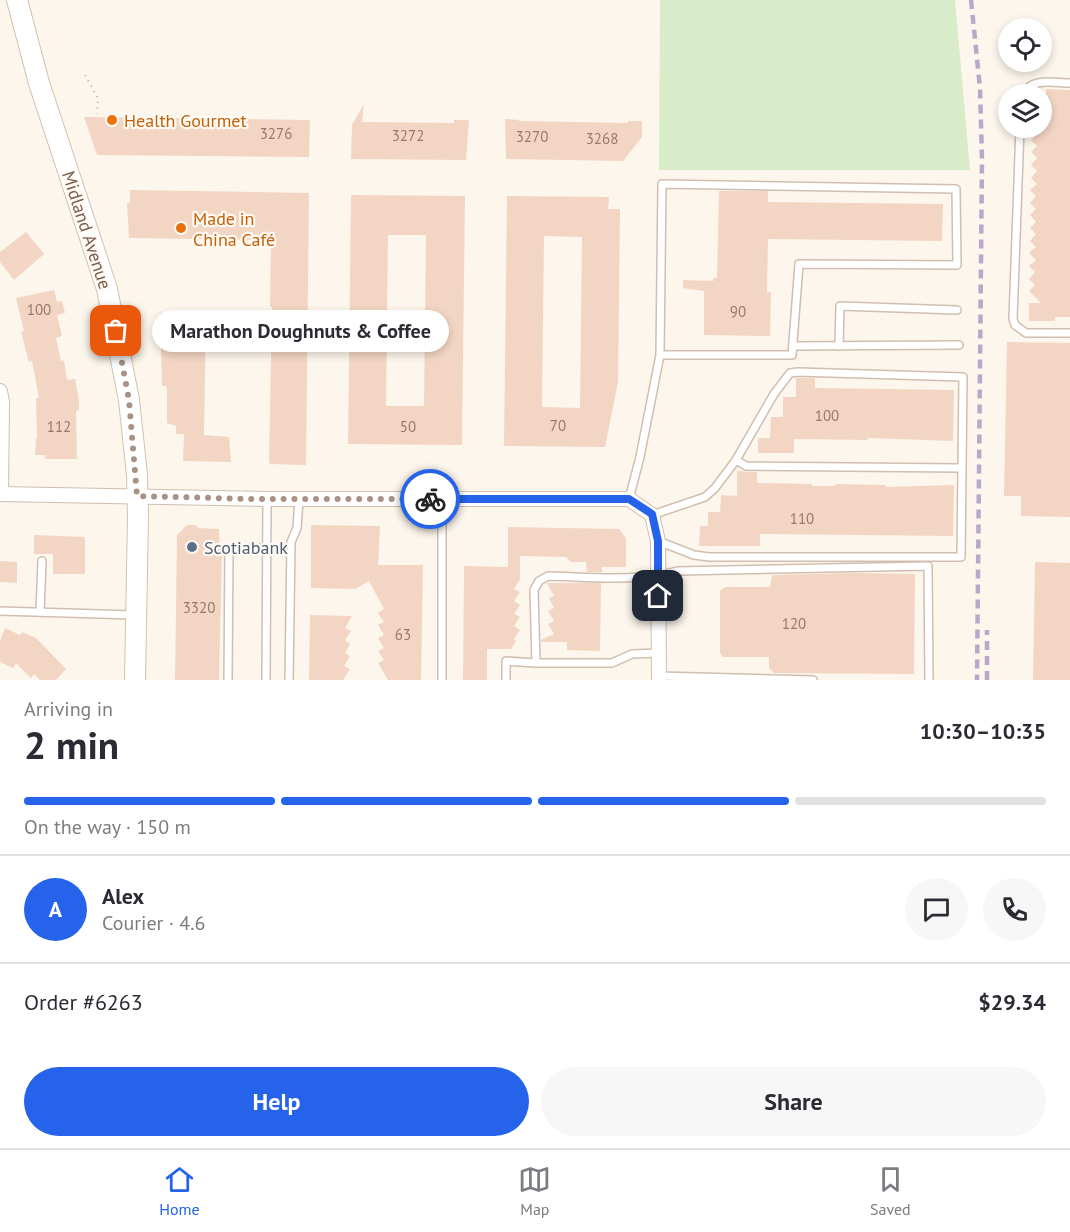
<!DOCTYPE html>
<meta charset="utf-8">
<style>
:root{--surface:#fff;--page:#f7f7f7;--text:#2b2b33;--muted:#7c7c81;--line:#e1e1e2;--accent:#2563eb}
body{margin:0;font-family:"PT Sans",sans-serif;background:var(--page);color:var(--text);height:100vh;display:flex;flex-direction:column;font-size:22px;white-space:nowrap}
*{box-sizing:border-box;margin:0}
p{font-size:20px;color:var(--muted)}
.icon{flex:none;width:33px;height:33px;fill:none;stroke:currentColor;stroke-width:2;stroke-linecap:round;stroke-linejoin:round}
.map{position:relative;height:680px;overflow:hidden}
.details{display:flex;flex-direction:column;background:var(--surface);flex:1}
.details>*{flex:none}
.fabs{position:absolute;left:998px;top:18px;display:grid;gap:12px}
.fabs a{display:grid;place-items:center;width:54px;height:54px;border-radius:50%;background:var(--surface);box-shadow:0 3px 9px #0003;font-size:30px}
.pin{position:absolute;display:grid;place-items:center;width:51px;height:51px;color:#fff;margin:-26px;border-radius:12px;box-shadow:0 3px 9px #0006}
.courier{position:absolute;display:grid;place-items:center;width:60px;height:60px;margin:-30px;border:4px solid #2563eb;border-radius:50%;background:#fff;color:#222;box-shadow:0 2px 8px #0007}
.bubble{position:absolute;height:42px;border-radius:21px;background:var(--surface);box-shadow:0 3px 9px #0003;font-size:20px;font-weight:700;line-height:42px;text-align:center}
.overview em{font-style:normal;font-weight:700}
.overview div{display:flex;flex-direction:column-reverse}
.overview{display:flex;align-items:center;justify-content:space-between;height:102px;padding:0 24px}
h1{font-size:39px;font-weight:700;line-height:45px}
.bar{display:grid;grid-template-columns:repeat(4,1fr);gap:9px 6px;align-content:center;height:72px;padding:0 24px}
.bar i{height:8px;border-radius:4px;background:var(--line)}
.bar .selected{background:var(--accent)}
.bar p{grid-column:span 4}
.line{display:flex;align-items:center;gap:15px;padding:0 24px;border-top:2px solid var(--line)}
.line div{flex:1}
.round{display:grid;place-items:center;flex:none;width:63px;height:63px;border-radius:32px;background:var(--page)}
.primary-button{display:flex;gap:12px;margin-top:auto;padding:12px 24px}
.primary-button a{flex:1;height:69px;border-radius:36px;background:var(--accent);color:#fff;font-size:24px;font-weight:700;line-height:69px;text-align:center}
.primary-button a+a{background:var(--page);color:var(--text)}
.tabs{display:flex;justify-content:space-around;align-items:center;height:84px;border-top:2px solid var(--line);background:var(--surface);font-size:16px;color:var(--muted)}
.tabs a{display:grid;justify-items:center;gap:3px}
.tabs .selected{color:var(--accent)}
.map>svg:first-child{display:block}
</style>
<div class="map">
<svg width="1070" height="680" viewBox="0 0 1070 680">
<rect width="100%" height="100%" fill="#fdf6ec"/>
<path fill="#d8ecc9" d="M660,0H955L970,170H659Z"/>
<g fill="#f3d5c3" fill-rule="evenodd">
<path d="M1046,89L1070,90V317H1055V321H1029V303H1041L1029,291L1035,285L1029,279L1035,272L1029,266L1036,260L1029,253L1036,247L1030,241L1036,234L1030,228L1036,222L1030,215L1036,209L1030,203L1036,196L1030,190L1037,184L1031,178L1037,171L1031,165L1037,158L1031,152L1037,146L1031,140L1038,133L1032,128H1041V95H1046Z"/>
<path d="M364,104L362,122L454,123V120H469L466,160L351,159L352,125Z"/>
<path d="M84,117L310,120L309,157L97,155Z"/>
<path d="M505,119L519,120V121L628,123V121H642V137L623,161L506,159Z"/>
<path d="M130,190L309,193L306,465L270,464L269,461L272,307H270L271,240L129,238L127,203H130Z"/>
<path d="M719,191H768V202L943,204L942,241L768,239L767,292H771L770,336L704,335V291L683,288V280L713,281V278H717Z"/>
<path d="M351,195L465,196L462,445L348,444ZM388,235H426L424,406H386Z"/>
<path d="M507,196L609,197L608,209H620L618,382L605,447L504,446ZM544,236L582,237L580,408L542,407Z"/>
<path d="M26,232L44,254L14,280L0,262V252Z"/>
<path d="M54,290L57,302L62,301L65,313L57,315L62,336L56,338L61,361L64,360L67,380L75,379L79,401V410L76,411L77,459H45V455H35L36,438H37L36,398H39L32,361L29,362L21,332L24,331L16,298Z"/>
<path d="M160,313L203,314V317H206L204,435L229,437L231,462L183,461L184,434H176V426L167,423V389L166,386H162Z"/>
<path d="M1007,342L1070,343V517L1021,516V496H1004Z"/>
<path d="M796,378H815V388L954,390L953,441L868,438L867,440L794,439V453H758V438H770L771,417H783V397H796Z"/>
<path d="M737,471L757,472V483L812,484V486H835L836,484L886,485V487L954,485L953,536L760,534V546H699L700,526H708V512H720L721,495L737,496Z"/>
<path d="M187,525H195L198,528L219,529L220,552H222L219,680H175L177,535Z"/>
<path d="M311,525L380,526L378,565H423L421,680H388L378,663L384,660L378,651L384,648L378,638L384,635L378,625L384,622L378,613L384,609L369,581L355,589L311,588Z"/>
<path d="M508,527L619,529L626,538V567H602V572H587L586,562H571L566,557L520,556V579L514,589L520,592L514,601L520,605L514,614L520,617L514,626L520,630L514,639L516,641L511,649H487V680H463L464,566L508,567Z"/>
<path d="M34,535L85,537V574H53V554H34Z"/>
<path d="M0,561L17,562V583L0,582Z"/>
<path d="M1035,562L1070,563V680H1033Z"/>
<path d="M854,573L915,574L914,674L774,673L769,668V657H723L720,653V591L725,587H770L772,575Z"/>
<path d="M547,583H601L600,651L567,650V642H541V640L554,634L548,624L554,621L548,611L554,608L549,598L554,596Z"/>
<path d="M310,615L352,616L345,628L351,631L345,640L350,644L345,653L350,656L344,666L350,669L343,680H309Z"/>
<path d="M5,628L20,635L22,632L36,638L66,669L56,680H40L34,674L31,678L16,663L13,668L0,662V641Z"/>
</g>
<g fill="none" stroke-linecap="round" stroke-linejoin="round">
<defs>
<g id="service">
<path d="M1023,94C1032,77 1053,83 1070,83"/>
<path d="M1020,128L1013,319L1015,325L1026,333H1070"/>
<path d="M793,346L959,345"/>
<path d="M839,346L840,306L957,310"/>
<path d="M736,460L746,466L961,468"/>
<path d="M629,499L640,457L660,355H792L799,264L957,265L956,189L662,184L660,355"/>
<path d="M652,515L705,497L715,488L736,460L774,394L790,373L798,372L963,377L961,557H709L694,555L658,541"/>
<path d="M0,611L134,615"/>
<path d="M40,612L42,561"/>
<path d="M659,653L632,654L612,663H536L534,590L539,581L548,576C591,577 636,582 678,571L928,566L929,680"/>
<path d="M659,676L813,680"/>
<path d="M228,680L229,549L266,548"/>
<path d="M266,680L267,499"/>
<path d="M289,680L291,542L297,528L299,499"/>
<path d="M442,680V499"/>
<path d="M506,680V661L536,663"/>
</g>
<g id="minor">
<path d="M0,391L2,402L1,494"/>
<path d="M0,494L267,499H629L652,515L658,541L659,680"/>
</g>
<path id="secondary" d="M17,0L39,83L107,289L129,400L137,475L138,516L135,680"/>
</defs>
<use href="#service" stroke="#d1beb0" stroke-width="10"/>
<use href="#minor" stroke="#d1beb0" stroke-width="16"/>
<use href="#secondary" stroke="#d6c0b0" stroke-width="22"/>
<path stroke="#d9b8a5" stroke-width="2" stroke-dasharray="1.5 4.5" stroke-linecap="butt" d="M85,75L98,98L97,114"/>
<use href="#service" stroke="#fff" stroke-width="7"/>
<use href="#minor" stroke="#fff" stroke-width="14"/>
<use href="#secondary" stroke="#fff" stroke-width="20"/>
<g stroke="#b9a8c9" stroke-width="4.5" stroke-dasharray="9 6" stroke-linecap="butt">
<path d="M971,0L980,88L982,159L977,680"/>
<path d="M987,680V630"/>
</g>
</g>
<g fill="none" stroke-linecap="round" stroke-linejoin="round">
<path stroke="#a89285" stroke-width="6" stroke-dasharray="0 10.8" d="M116,331L129,400L137,496L251,499H430"/>
<path stroke="#2563eb" stroke-width="8" d="M430,499H629L652,514L658,541V596"/>
</g>
<g fill="#e8710a" stroke="#fffaf3" stroke-width="2">
<circle cx="112" cy="120" r="6"/>
<circle cx="181" cy="228" r="6"/>
</g>
<circle fill="#5c6f8a" stroke="#fffaf3" stroke-width="2" cx="192" cy="547" r="6"/>
<g text-anchor="middle" dominant-baseline="central" stroke-width="4.5" stroke-linejoin="round" paint-order="stroke">
<g font-size="15" fill="#987a6a">
<text x="276" y="133">3276</text>
<text x="408" y="135">3272</text>
<text x="532" y="136">3270</text>
<text x="602" y="138">3268</text>
<text x="39" y="309">100</text>
<text x="738" y="311">90</text>
<text x="827" y="415">100</text>
<text x="558" y="425">70</text>
<text x="59" y="426">112</text>
<text x="408" y="426">50</text>
<text x="802" y="518">110</text>
<text x="199" y="607">3320</text>
<text x="794" y="623">120</text>
<text x="403" y="634">63</text>
</g>
<g font-size="18" fill="#c56008" stroke="#fffaf3" text-anchor="start">
<text x="124" y="120">Health Gourmet</text>
<text x="193" y="218">Made in<tspan x="193" dy="21">China Café</tspan></text>
</g>
<g font-size="18" fill="#7a5c4d" stroke="#fffaf3">
<text transform="translate(87 230) rotate(72)">Midland Avenue</text>
</g>
<g font-size="18" fill="#4e5e75" stroke="#fffaf3" text-anchor="start">
<text x="204" y="547">Scotiabank</text>
</g>
</g>
</svg>
<div class="fabs">
<a><svg class="icon" aria-label="locate" viewBox="0 0 24 24"><circle cx="12" cy="12" r="6"/><path d="M12 2v4M12 18v4M2 12h4M18 12h4"/></svg></a>
<a><svg class="icon" aria-label="layers" viewBox="0 0 24 24"><path d="M12 4l9 5-9 5-9-5zM3 14l9 5 9-5"/></svg></a>
</div>
<div class="pin" style="left:116px;top:331px;background:#ea580c"><svg class="icon" aria-label="bag" viewBox="0 0 24 24"><path d="M5 8h14l-1 12H6zM9 8a3 3 0 0 1 6 0"/></svg></div>
<div class="pin" style="left:658px;top:596px;background:#1f2937"><svg class="icon" aria-label="home" viewBox="0 0 24 24"><path d="M3 11l9-7 9 7M6 9v11h12V9"/></svg></div>
<div class="courier" style="left:430px;top:499px"><svg class="icon" aria-label="bike" viewBox="0 0 24 24"><circle cx="6" cy="16" r="4"/><circle cx="18" cy="16" r="4"/><path d="M6 16l4-8h5l3 8M10 8l3 8H6M13 5h3"/></svg></div>
<div class="bubble" style="left:152px;top:310px;width:297px">Marathon Doughnuts &amp; Coffee</div>
</div>
<section class="details">
<div class="overview"><div><h1>2 min</h1><p>Arriving in</p></div><em>10:30–10:35</em></div>
<div class="bar"><i class="selected"></i><i class="selected"></i><i class="selected"></i><i></i><p>On the way · 150 m</p></div>
<div class="line" style="height:108px"><b class="round" style="background:var(--accent);color:#fff">A</b><div><b>Alex</b><p>Courier · 4.6</p></div><a class="round"><svg class="icon" aria-label="chat" viewBox="0 0 24 24"><path d="M4 5h16v11H9l-5 4z"/></svg></a><a class="round"><svg class="icon" aria-label="phone" viewBox="0 0 24 24"><path d="M5 4h4l2 5-3 2q2 4 5 5l2-3 5 2v4C11 20 4 13 5 4z"/></svg></a></div>
<div class="line" style="height:78px"><div>Order #6263</div><b>$29.34</b></div>
<div class="primary-button"><a>Help</a><a>Share</a></div>
</section>
<nav class="tabs">
<a class="selected"><svg class="icon" aria-label="home" viewBox="0 0 24 24"><path d="M3 11l9-7 9 7M6 9v11h12V9"/></svg>Home</a>
<a><svg class="icon" aria-label="map" viewBox="0 0 24 24"><path d="M3 6l6-2 6 2 6-2v14l-6 2-6-2-6 2zM9 4v14M15 6v14"/></svg>Map</a>
<a><svg class="icon" aria-label="saved" viewBox="0 0 24 24"><path d="M7 4h10v16l-5-4-5 4z"/></svg>Saved</a>
</nav>
